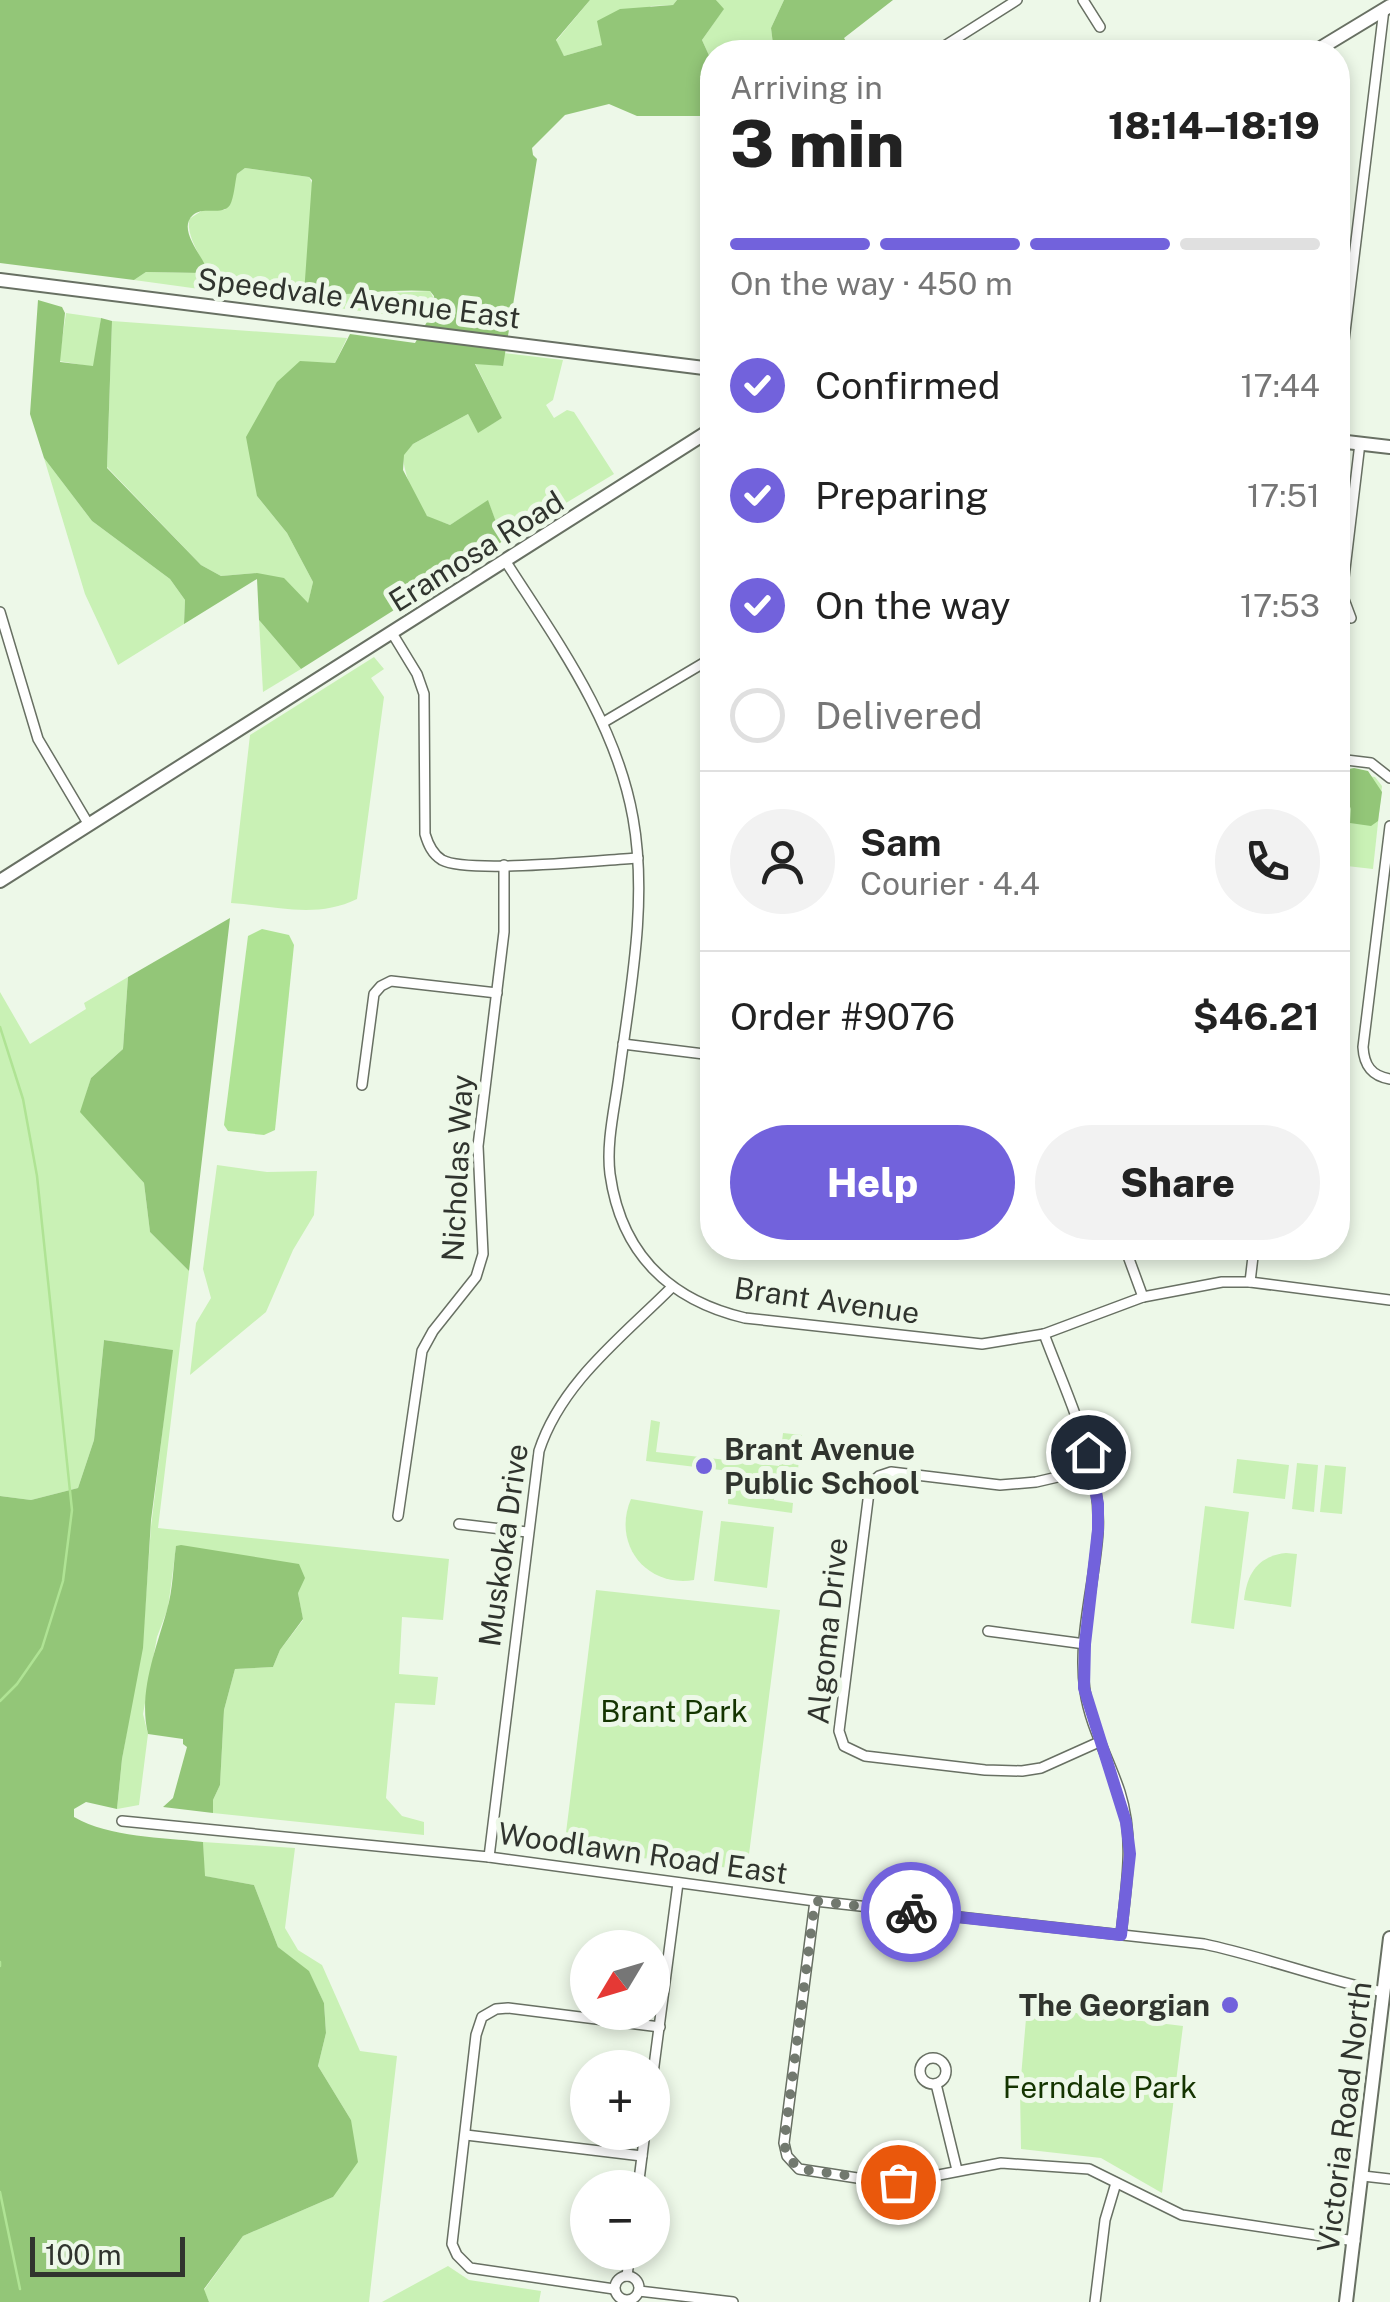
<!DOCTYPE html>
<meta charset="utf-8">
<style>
:root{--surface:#fff;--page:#f2f2f2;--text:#222;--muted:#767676;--line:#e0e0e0;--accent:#7262dc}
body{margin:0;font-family:"Public Sans",sans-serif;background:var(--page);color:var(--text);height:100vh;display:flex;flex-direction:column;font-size:38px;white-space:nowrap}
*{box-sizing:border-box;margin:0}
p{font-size:32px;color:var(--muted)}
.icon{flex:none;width:55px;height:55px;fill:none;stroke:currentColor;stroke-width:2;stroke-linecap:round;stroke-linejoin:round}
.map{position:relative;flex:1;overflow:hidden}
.drawer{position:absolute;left:700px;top:40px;width:650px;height:1220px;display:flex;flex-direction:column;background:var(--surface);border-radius:40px;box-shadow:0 5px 15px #0003}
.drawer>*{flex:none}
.needle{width:65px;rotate:232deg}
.controls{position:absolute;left:570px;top:1930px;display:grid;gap:20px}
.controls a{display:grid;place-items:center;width:100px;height:100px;border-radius:50%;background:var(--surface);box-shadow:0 5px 15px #0003;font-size:50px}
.scale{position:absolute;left:30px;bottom:25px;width:155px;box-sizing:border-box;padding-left:10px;border:5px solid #30342e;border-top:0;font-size:28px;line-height:35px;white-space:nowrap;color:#30342e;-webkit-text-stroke:8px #edf8e8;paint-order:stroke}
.pin{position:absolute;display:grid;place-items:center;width:85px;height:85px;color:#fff;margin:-42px;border:5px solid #fff;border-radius:50%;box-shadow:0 2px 10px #0007}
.courier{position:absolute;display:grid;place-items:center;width:100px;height:100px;margin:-50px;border:8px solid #7262dc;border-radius:50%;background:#fff;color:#222;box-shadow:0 2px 12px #0007}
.headline em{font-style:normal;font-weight:800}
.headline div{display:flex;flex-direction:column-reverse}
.headline{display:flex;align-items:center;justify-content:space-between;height:170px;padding:0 30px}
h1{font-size:65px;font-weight:800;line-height:75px}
.bar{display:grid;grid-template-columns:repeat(4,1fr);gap:15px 10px;align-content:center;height:120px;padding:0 30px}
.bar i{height:12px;border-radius:8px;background:var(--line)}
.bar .selected{background:var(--accent)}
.bar p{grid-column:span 4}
.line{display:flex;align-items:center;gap:25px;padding:0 30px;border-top:2px solid var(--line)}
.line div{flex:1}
.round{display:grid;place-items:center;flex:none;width:105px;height:105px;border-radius:52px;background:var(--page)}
ol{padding:0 30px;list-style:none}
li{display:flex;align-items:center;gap:30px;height:110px}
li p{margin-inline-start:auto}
li .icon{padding:10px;border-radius:50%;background:var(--accent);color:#fff;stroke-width:4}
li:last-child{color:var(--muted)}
li i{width:55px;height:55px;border:5px solid var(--line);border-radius:50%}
.primary-button{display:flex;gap:20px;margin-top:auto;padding:20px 30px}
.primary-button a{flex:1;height:115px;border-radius:60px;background:var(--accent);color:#fff;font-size:40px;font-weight:800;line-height:115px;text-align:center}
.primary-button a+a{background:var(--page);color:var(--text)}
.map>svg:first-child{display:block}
</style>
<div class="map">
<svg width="1390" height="2302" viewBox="0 0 1390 2302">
<rect width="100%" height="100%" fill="#edf8e8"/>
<g fill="#c9f1b5">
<path d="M590,0H677L673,5L651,6L602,45L564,56L556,41Z"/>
<path d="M716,0H784L771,28L774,52H712V62L702,40L723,10Z"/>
<path d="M245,168L309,177L368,294L430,291L435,301L427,320L134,280L146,272L202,273L205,269C199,251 187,238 189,219L203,210H225L237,174Z"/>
<path d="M66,313L101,318L94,367L59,361Z"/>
<path d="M112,321L347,338L335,363L300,362L257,496L287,533L313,582L308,604L257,573L221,576L201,565L107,467Z"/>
<path d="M504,353L563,360L553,400L546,405L554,418L567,410L574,412L614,474L503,541L488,501L450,525C444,522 432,520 427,516C415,505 403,470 403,455L413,444L468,414L478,432L502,418L475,363L502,366Z"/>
<path d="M44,458L92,521L170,579L185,600L184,624L118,665L85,594Z"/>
<path d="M259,620L301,669L263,692Z"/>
<path d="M374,657L384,669L371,678L384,697L357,899C317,919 274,906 231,903L250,735Z"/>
<path d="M1338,772L1375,777L1382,786L1373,869L1338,865Z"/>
<path d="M128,977L123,1049L91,1078L81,1112L144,1183L150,1232L189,1271L158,1528L449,1559L443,1620L402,1617L399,1674L438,1677L435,1705L395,1703L386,1798L402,1816L424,1822V1835L213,1813V1800L220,1785L224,1710L235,1669L273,1667L280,1650L303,1620L298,1593L176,1547L168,1608L157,1637L143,1714L148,1734L139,1805L117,1809L122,1759L143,1637L151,1527L172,1350L104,1340L94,1440L78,1488L31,1500L0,1496V992L30,1044L86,1009L84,1003Z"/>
<path d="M217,1165L267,1172L317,1171L314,1215L293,1250L266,1312L190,1375L196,1323L211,1298L203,1269Z"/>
<path d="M651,1420L660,1422L656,1452L779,1466L783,1433L802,1435L796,1486H776L774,1500L793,1503L792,1513L728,1504L729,1471L646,1461Z"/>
<path d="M1237,1459L1289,1465L1285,1499L1233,1493Z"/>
<path d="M1297,1463L1318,1465L1314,1512L1292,1509Z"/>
<path d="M1325,1465L1346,1467L1342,1514L1320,1512Z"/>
<path d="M631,1499L703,1511L694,1580C645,1588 612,1543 631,1499Z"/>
<path d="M1205,1506L1249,1512L1234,1629L1191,1623Z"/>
<path d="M721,1521L774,1527L767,1588L714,1581Z"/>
<path d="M1286,1553L1297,1554L1291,1607L1244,1600C1247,1573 1258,1556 1286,1553Z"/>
<path d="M596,1590L780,1610L747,1870L564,1849Z"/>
<path d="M203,1842L295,1848L285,1928L298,1950L322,1965L360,2051L397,2056L369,2302H209L204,2290L243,2236L333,2197L351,2120L318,2066L326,2033L324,2003L309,1972L278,1947L254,1885L204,1876Z"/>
<path d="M1027,2007L1183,2026L1162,2193L1101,2158L1021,2149L1020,2089Z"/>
<path d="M448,2266L469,2280L541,2291L539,2302H382Z"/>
</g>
<g fill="#93c678">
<path d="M0,0H590L556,40L564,56L602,45L597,21L620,9L673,5L677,0H716L724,9L702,40L712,62V69L700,76L707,116H637L609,104L565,115L532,148L533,155L537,159L503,366L475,364L502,418L478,433L468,414L413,444L404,455L403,470L427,516L450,525L488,500L503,541L301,669L259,620L257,579L184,624L185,600L170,579L92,521L44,458L30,414L38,300L62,307L65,313L60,362L93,366L101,318L112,321L107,468L201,565L221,576L257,573L284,578L308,603L313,582L287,533L257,496L246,437L277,382L300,361L335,363L350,334L415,343L432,313L434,296L430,291C388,288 346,297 304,294L312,180L309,177L245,168L237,174C235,182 234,198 230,205C223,216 202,206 193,215C178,228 199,252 205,265L202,273L146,272L134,280L0,263Z"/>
<path d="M784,0H893L844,38L852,52H774L771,28Z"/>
<path d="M1354,768L1368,771L1382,792L1378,821L1371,826L1350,823L1351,809L1347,799L1338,802V771Z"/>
<path d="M230,918L189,1271L150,1232L144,1183L80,1112L91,1078L123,1049L128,977Z"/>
<path d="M104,1340L173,1350L151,1520L143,1648L122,1759L117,1809L86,1802L74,1809V1817C111,1838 161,1837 203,1842L205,1876L254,1885L278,1947L309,1971L324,2003L326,2033L318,2066L351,2120L358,2162L333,2197L243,2236L204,2289L209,2302H0V1496L31,1500L78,1488L94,1440Z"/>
<path d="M181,1545L299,1564L305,1578L298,1593L303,1619L280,1650L273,1667L235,1669L224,1710L220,1785L213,1800V1813L163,1807L173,1798L187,1747L183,1744V1739L148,1734C138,1692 156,1650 167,1610C173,1590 173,1567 176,1546Z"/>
</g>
<path fill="#afe394" d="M262,929L289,935L294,945L275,1130L264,1135L228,1131L224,1125L248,936Z"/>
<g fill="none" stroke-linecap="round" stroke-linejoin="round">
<g stroke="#afe394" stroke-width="2.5">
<path d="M0,1027L23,1099L37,1176L72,1510L63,1581L42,1648L17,1684L0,1701"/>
<path d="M0,1962V1966"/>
<path d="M0,2192L20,2289"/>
</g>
<defs>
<g id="minor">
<path d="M1083,0L1100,27"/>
<path d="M935,52L1017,0"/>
<path d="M1338,390L1384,9"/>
<path d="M506,562C558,643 616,722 633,818C648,902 630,992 619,1075C615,1107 606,1142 610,1174C621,1253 669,1300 745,1318L982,1344L1044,1334L1143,1297L1222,1282H1250L1390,1300"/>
<path d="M0,612L38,739L89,825"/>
<path d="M1351,618L1342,594L1360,443"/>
<path d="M392,633L417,674L424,694L425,834C428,844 432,854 442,860C468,874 602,860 638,858"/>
<path d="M604,722L712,658"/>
<path d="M1338,759L1371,763L1390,778"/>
<path d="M1390,826L1363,1047C1364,1065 1371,1076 1390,1079"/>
<path d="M623,1044L712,1055"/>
<path d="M362,1085L374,994L381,986L391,981L497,993"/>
<path d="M1125,1248L1143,1297"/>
<path d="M1250,1282L1254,1248"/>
<path d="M1044,1334C1067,1396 1102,1464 1098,1532C1095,1583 1077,1639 1085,1691C1090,1727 1109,1758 1120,1792C1135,1839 1126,1887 1121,1935"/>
<path d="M1092,1469L1036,1482L1000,1485L891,1472L879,1476L870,1484L839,1731L844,1746L865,1756L985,1770L1022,1771L1041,1768L1099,1742"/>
<path d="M398,1516L422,1351L433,1331L476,1277L483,1254L478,1146L504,932V865"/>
<path d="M459,1524L527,1532"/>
<path d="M988,1631L1085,1644"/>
<path d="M122,1821L489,1857L815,1901L1204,1944C1265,1957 1322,1979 1383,1992"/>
<path d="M489,1857L539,1451C561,1383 622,1337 671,1288"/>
<path d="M815,1901L784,2143L787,2156L799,2169L883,2182L913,2180L1001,2163L1089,2169L1182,2215L1355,2241"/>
<circle cx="933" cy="2071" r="13"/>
<path d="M652,2081L678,1883"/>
<path d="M936,2084L957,2170"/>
<path d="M466,2135L642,2156"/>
<path d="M1363,2176L1390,2179"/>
<path d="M638,2188L645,2132"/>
<circle cx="627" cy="2288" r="12"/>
<path d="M627,2276L630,2252"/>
<path d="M614,2289L470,2268L457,2255L452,2244L476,2035L482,2017L496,2009L508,2008L660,2027"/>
<path d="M639,2291L733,2302"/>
<path d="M1095,2302L1105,2220L1116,2183"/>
</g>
<g id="secondary">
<path d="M1314,52L1390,6"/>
<path d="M0,280L712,369"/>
<path d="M1338,441L1390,447"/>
<path d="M0,881L712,429"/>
<path d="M1346,2302L1390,1938"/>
</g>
</defs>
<use href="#minor" stroke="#687063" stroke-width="12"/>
<use href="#secondary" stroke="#687063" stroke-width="16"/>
<use href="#minor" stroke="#fff" stroke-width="9"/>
<use href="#secondary" stroke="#fff" stroke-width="12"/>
</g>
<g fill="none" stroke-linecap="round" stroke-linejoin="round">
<path stroke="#72796f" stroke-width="10" stroke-dasharray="0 18" d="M898,2182L799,2169L787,2156L784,2143L815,1901L911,1912"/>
<path stroke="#7262dc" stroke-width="12" d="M911,1912L1121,1935L1130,1854L1126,1822L1084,1688L1085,1644L1098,1530V1504L1088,1452"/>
</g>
<g fill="#7262dc" stroke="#edf8e8" stroke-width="4">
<circle cx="704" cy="1466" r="10"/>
<circle cx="1230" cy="2005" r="10"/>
</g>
<g text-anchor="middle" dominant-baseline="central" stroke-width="10" stroke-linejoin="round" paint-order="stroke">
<g font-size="30" fill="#30342e" stroke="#edf8e8">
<text transform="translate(359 298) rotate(7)">Speedvale Avenue East</text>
<text transform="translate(476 551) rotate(-32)">Eramosa Road</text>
<text transform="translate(457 1168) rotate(-87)">Nicholas Way</text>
<text transform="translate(827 1300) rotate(8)">Brant Avenue</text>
<text transform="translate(503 1545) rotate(-82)">Muskoka Drive</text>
<text transform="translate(827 1631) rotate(-84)">Algoma Drive</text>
<text transform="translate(643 1853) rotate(8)">Woodlawn Road East</text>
<text transform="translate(1344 2117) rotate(-83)">Victoria Road North</text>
</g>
<g font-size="30" font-weight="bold" fill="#30342e" stroke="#edf8e8" text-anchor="start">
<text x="724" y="1449">Brant Avenue<tspan x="724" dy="34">Public School</tspan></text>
<text x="1210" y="2005" text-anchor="end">The Georgian</text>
</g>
<g font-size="30" fill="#143400" stroke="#edf8e8">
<text x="674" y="1711">Brant Park</text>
<text x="1100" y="2087">Ferndale Park</text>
</g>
</g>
</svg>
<div class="controls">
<a><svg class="needle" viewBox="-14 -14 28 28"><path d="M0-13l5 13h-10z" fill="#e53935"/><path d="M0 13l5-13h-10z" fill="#767676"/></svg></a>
<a>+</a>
<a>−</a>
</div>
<div class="scale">100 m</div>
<div class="pin" style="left:898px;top:2182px;background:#ea580c"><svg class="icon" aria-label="bag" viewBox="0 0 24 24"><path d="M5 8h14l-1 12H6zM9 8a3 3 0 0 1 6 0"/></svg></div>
<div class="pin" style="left:1088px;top:1452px;background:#1f2937"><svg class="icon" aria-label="home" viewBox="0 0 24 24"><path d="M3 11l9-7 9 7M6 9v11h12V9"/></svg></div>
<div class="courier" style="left:911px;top:1912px"><svg class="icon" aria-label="bike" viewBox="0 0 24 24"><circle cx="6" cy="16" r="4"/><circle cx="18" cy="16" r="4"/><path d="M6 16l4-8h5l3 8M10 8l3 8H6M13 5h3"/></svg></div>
<section class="drawer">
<div class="headline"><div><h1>3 min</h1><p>Arriving in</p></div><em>18:14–18:19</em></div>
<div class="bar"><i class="selected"></i><i class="selected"></i><i class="selected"></i><i></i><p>On the way · 450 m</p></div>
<ol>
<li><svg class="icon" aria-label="check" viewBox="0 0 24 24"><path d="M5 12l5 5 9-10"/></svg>Confirmed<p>17:44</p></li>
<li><svg class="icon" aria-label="check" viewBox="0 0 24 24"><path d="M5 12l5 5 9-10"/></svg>Preparing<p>17:51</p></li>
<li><svg class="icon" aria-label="check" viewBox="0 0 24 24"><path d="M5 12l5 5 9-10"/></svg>On the way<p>17:53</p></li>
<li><i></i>Delivered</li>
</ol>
<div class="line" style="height:180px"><a class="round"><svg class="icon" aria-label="person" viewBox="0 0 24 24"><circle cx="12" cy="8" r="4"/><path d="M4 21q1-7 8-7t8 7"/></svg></a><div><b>Sam</b><p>Courier · 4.4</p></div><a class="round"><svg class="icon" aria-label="phone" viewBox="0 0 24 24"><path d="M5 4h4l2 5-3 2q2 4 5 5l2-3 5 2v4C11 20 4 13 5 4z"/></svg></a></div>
<div class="line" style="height:130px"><div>Order #9076</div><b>$46.21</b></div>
<div class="primary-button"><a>Help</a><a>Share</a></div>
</section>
</div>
